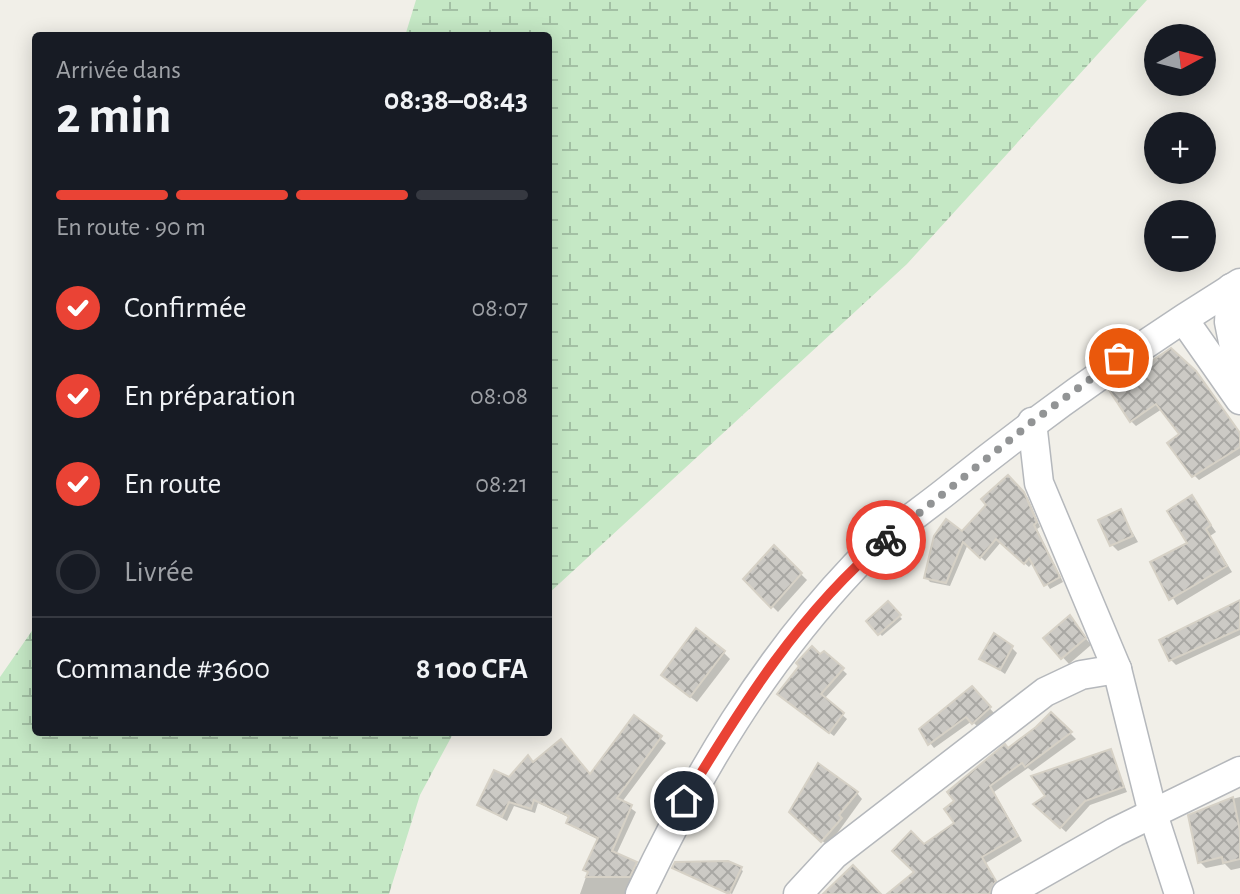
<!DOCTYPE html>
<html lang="fr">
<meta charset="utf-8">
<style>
:root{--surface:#171b24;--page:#20242c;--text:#f1f3f6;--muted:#9ea1a6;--line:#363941;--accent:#ea4335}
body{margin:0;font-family:"Alegreya Sans",sans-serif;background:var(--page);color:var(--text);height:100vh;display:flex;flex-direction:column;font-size:30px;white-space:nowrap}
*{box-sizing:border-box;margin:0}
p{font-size:26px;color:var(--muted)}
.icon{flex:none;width:44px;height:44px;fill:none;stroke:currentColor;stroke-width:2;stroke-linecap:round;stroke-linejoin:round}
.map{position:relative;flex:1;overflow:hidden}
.panel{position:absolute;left:32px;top:32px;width:520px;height:704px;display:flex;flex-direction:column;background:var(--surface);border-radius:8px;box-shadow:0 4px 20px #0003}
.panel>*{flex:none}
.needle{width:52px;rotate:83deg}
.buttons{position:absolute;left:1144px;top:24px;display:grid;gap:16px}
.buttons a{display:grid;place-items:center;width:72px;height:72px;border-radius:50%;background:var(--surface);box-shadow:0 4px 20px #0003;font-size:40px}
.pin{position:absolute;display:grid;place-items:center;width:68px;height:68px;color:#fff;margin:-34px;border:4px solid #fff;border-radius:50%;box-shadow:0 2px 8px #0007}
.courier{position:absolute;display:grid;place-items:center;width:80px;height:80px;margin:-40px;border:6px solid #ea4335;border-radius:50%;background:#fff;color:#222;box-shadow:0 2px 10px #0007}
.summary em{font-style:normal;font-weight:700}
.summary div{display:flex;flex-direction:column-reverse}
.summary{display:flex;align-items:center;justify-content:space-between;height:136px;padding:0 24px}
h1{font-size:52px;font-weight:700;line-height:60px}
.bar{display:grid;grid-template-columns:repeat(4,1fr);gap:12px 8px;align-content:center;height:96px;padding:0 24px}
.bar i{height:10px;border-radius:6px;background:var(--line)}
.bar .selected{background:var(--accent)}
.bar p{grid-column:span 4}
.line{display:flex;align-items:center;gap:20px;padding:0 24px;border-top:2px solid var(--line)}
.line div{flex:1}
ol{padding:0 24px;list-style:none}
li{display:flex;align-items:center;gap:24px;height:88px}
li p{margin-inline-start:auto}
li .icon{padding:8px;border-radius:50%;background:var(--accent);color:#fff;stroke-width:4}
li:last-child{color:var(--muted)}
li i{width:44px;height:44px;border:4px solid var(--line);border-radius:50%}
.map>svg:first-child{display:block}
</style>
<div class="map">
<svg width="1240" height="894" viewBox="0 0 1240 894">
<defs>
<pattern id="wetland-marsh" width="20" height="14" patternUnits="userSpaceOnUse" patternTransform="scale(2)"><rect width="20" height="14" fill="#c5e8c5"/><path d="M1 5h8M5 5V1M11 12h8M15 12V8" fill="none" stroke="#a3c0a4"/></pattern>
<pattern id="building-cross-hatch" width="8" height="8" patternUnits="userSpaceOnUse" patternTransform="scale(2)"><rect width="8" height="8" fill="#cccac5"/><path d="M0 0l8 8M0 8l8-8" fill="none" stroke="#a9a8a4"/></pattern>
</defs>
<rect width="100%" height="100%" fill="#f1efe8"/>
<g fill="url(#wetland-marsh)">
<path d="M416,0H1147L907,264L548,594V36H405Z"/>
<path d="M36,625V732H454L420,795L389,894H0V677Z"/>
</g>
<g fill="#0003">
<path d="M1171,350L1240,435V455L1199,480L1194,475L1181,434L1162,409L1136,426L1131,421Z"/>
<path d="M1008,478L1028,498L1040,527L1037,529L1063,582L1050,589L1033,562L1029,567L1001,542L985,561L968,544L950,586L930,582L926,577Z"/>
<path d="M1192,498L1216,532L1210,536L1232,572L1177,605L1152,563L1189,544Z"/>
<path d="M1121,512L1138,542L1118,551L1112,545Z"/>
<path d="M774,548L807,580L778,612L745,579Z"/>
<path d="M1240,602V635L1176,665L1171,660Z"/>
<path d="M888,604L902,619L882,636L868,621Z"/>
<path d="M1070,618L1091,645L1069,664L1046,639Z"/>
<path d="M1012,648L1017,653L1005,674L982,658Z"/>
<path d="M724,653L730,659L697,702L670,681Z"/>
<path d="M824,653L847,674L824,699L847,719L834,736L784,698Z"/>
<path d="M971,688L994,713L978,727L972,721L934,748L930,743Z"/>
<path d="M1051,714L1076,739L1032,771L1028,768L994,792L1022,841L986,863L1000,887L992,894H891L917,872L924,847L957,824L1008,750Z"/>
<path d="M634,718L666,743L622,802L636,812L616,855L640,868L628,894H580L599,840L573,827L568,822L570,818L538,803L535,813L514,806L507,821L480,805L533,764L591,776Z"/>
<path d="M1110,752L1127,792L1090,805L1066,832L1036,805Z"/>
<path d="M857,793L862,799L828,846L791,812Z"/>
<path d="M1240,797V868L1231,870L1225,864L1206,868L1200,862L1190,816L1220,802Z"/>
<path d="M740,869L743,871L732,894L677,870Z"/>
</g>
<g fill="url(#building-cross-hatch)" stroke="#d6d1c6" stroke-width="2">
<path d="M1171,348L1196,371L1240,433V447L1192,477L1167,443L1179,434L1156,404L1130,422L1109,390Z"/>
<path d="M1008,475L1024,492L1037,522L1034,525L1060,577L1044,586L1029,558L1024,564L996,539L980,558L963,542L946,583L924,578L934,536L946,519L962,531L986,505L981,499Z"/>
<path d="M1192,495L1211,525L1206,529L1227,566L1169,600L1150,562L1187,543L1167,511Z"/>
<path d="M1121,509L1133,536L1110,546L1098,520Z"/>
<path d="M774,545L802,573L771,608L743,579Z"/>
<path d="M1240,600V629L1169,661L1159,640Z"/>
<path d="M888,601L901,615L878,635L866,621Z"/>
<path d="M1070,615L1086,638L1061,659L1043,638Z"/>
<path d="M696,628L725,651L690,697L661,675Z"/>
<path d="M994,633L1013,646L1000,670L979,659Z"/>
<path d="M812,646L820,654L824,651L844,668L821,694L844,713L829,733L777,694L799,666L796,663Z"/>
<path d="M972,686L991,707L972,724L966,717L928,745L919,729Z"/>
<path d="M1051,712L1072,732L1025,767L1022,763L990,786L1018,836L982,857L996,881L989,894H887L914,872L892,851L911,831L924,844L954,823L944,809L954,801L947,792L1005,744L1008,748L1036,727Z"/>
<path d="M634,715L662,736L617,798L632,805L612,851L637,862L630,877H586L588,872L583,870L598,838L566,823L569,816L534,800L531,809L509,802L502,817L477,805L494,770L509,777L528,755L533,762L561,739L590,774Z"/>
<path d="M1111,749L1124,787L1085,801L1060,828L1033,804L1045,796L1031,776Z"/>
<path d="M818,763L858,792L839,815L842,818L821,842L789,812Z"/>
<path d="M1233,797L1240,831V859L1223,863L1222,857L1198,863L1188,815Z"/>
<path d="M728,861L742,867L729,894L672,868L675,862Z"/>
<path d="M853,865L881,894H823Z"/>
</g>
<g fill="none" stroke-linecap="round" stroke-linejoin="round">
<defs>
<g id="minor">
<path d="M1231,288L1229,322L1240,377"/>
<path d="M1184,320L1240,400"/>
<path d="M1032,422L1039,483L1117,669L1153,814L1179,894"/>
<path d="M640,894C697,774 763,663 855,566C882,537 918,514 949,489C1042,414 1138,346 1240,283"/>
<path d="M798,894L834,855L1045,692L1081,675L1117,669"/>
<path d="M1006,894L1115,832L1240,771"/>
</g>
</defs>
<use href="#minor" stroke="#b5b8bc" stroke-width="31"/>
<use href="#minor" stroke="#fff" stroke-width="28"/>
</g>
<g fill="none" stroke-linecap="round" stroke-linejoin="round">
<path stroke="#929495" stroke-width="8" stroke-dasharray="0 14.4" d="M886,540L1032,422L1119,358"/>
<path stroke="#ea4335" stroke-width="10" d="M684,801C741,707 801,610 886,540"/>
</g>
</svg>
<div class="buttons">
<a><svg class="needle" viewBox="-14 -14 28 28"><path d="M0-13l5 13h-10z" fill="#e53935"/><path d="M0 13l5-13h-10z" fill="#9ea1a6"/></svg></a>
<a>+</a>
<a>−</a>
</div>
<div class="pin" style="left:1119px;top:358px;background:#ea580c"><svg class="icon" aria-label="bag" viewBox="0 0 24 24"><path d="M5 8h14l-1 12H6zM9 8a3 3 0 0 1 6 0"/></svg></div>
<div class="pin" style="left:684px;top:801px;background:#1f2937"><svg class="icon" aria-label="home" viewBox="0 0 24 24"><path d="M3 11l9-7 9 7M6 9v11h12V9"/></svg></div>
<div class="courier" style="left:886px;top:540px"><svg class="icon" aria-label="bike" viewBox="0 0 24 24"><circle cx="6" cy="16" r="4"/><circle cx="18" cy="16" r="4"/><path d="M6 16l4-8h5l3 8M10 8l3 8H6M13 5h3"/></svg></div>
<section class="panel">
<div class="summary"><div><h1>2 min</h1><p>Arrivée dans</p></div><em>08:38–08:43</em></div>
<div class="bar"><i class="selected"></i><i class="selected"></i><i class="selected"></i><i></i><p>En route · 90 m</p></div>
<ol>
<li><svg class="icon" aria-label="check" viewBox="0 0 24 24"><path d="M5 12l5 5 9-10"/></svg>Confirmée<p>08:07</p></li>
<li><svg class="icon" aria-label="check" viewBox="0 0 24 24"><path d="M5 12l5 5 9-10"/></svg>En préparation<p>08:08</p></li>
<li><svg class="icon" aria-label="check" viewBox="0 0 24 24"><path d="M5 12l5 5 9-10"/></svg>En route<p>08:21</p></li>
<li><i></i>Livrée</li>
</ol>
<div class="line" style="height:104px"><div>Commande #3600</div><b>8 100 CFA</b></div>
</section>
</div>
